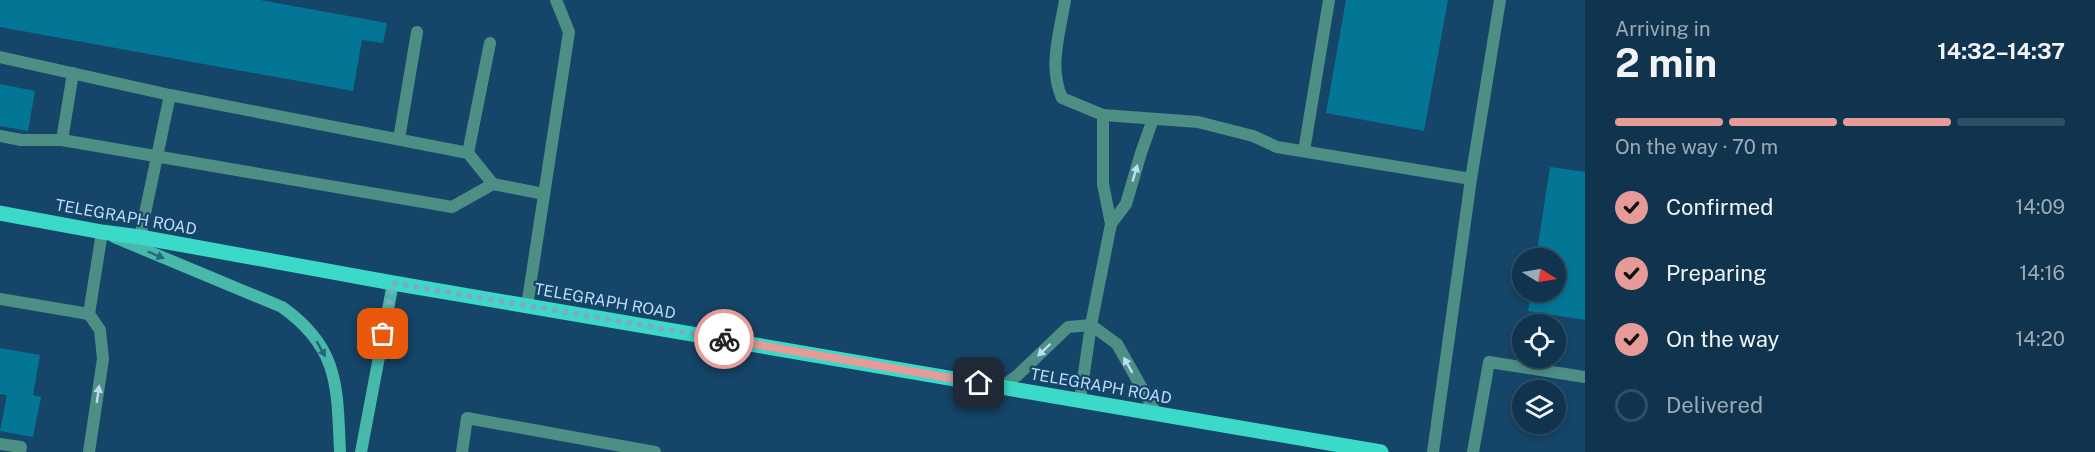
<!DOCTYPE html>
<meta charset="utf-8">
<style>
:root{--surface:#10344e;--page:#193c55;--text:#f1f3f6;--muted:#9caab6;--line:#304f66;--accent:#e69b98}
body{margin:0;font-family:"Public Sans",sans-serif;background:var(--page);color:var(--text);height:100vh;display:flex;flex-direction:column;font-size:22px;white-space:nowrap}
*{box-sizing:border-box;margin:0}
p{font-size:20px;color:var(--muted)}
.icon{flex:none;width:33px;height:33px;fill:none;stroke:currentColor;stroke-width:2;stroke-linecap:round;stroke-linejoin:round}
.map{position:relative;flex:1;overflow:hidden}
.panel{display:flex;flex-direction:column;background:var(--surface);width:510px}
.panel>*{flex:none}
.needle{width:39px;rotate:101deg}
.fabs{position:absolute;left:1512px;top:248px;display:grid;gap:12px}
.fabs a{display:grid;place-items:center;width:54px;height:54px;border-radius:50%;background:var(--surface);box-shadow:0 3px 9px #0003,0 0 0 2px var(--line);font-size:30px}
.pin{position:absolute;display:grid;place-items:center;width:51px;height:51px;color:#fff;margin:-26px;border-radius:12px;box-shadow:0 3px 9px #0006}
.courier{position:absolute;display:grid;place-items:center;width:60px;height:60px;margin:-30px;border:4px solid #e69b98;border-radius:50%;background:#fff;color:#222;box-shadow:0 2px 8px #0007}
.overview em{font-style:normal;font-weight:700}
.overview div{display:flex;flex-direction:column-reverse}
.overview{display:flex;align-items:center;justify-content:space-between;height:102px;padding:0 30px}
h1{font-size:39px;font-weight:700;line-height:45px}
.bar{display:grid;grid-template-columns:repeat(4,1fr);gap:9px 6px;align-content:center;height:72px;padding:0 30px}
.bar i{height:8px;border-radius:4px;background:var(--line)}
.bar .on{background:var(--accent)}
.bar p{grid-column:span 4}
ol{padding:0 30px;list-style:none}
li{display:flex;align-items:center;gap:18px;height:66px}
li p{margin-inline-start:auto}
li .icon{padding:6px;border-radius:50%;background:var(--accent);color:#111;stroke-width:4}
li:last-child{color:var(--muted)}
li i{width:33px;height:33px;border:3px solid var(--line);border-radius:50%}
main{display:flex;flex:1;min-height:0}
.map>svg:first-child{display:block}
</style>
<main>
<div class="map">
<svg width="1585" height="452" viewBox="0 0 1585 452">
<rect width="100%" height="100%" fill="#154568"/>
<g fill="#047695">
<path d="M0,0H260L387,23L383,43L362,40L353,91L0,27Z"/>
<path d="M1346,0H1448L1424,131L1326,113Z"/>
<path d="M0,84L35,91L28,131L0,126Z"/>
<path d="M1550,167L1585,172V320L1528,311L1531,291H1556V258H1536Z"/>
<path d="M0,348L40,355L33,395L41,397L33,437L0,431L7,395L0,394Z"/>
</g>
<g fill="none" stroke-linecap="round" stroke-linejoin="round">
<g stroke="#4d8e85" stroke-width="12">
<path d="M1065,0C1060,32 1048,67 1062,98L1103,115L1198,122L1253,136L1277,147L1471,179L1433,452"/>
<path d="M0,57L170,95L468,153L493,184L452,207L62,140L73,73"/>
<path d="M0,136L21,140H62"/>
<path d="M399,139L417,32"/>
<path d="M1304,151L1329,0"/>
<path d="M468,153L490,43"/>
<path d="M1471,179L1500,0"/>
<path d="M493,184L544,194"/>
<path d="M1111,224L1126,204L1141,153L1153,119"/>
<path d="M140,237L170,95"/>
<path d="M0,299L89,314"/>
<path d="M527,306L569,32L556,0"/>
<path d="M1002,387L1019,374L1068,327L1091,325L1117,344L1156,413"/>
<path d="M1080,400L1091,325L1111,224L1103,184V115"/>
<path d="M0,444L21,447L20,452"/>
<path d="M638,449L655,452"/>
<path d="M89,452L103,359L100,330L89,314L102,232"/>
<path d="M462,452L467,418L638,449L637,452"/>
<path d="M1473,452L1489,362L1585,377"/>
</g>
<g stroke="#48b8ab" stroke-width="12">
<path d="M114,237L282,307C340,348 337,388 340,452"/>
<path d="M361,452L393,283"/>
</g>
<path stroke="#3bd9c8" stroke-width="15" d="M0,213L102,232L140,237L393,283L1381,452"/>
</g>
<defs><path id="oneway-solid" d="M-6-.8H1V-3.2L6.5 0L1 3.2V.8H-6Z" transform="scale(1.5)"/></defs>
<g fill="#bedcf7">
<use href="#oneway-solid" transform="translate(1135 173) rotate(-74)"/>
<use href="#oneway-solid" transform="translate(1044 350) rotate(136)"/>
<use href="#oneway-solid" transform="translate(1128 365) rotate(-119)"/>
<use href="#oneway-solid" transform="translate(98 394) rotate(-82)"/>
</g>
<g fill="#24687c">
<use href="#oneway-solid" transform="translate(156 255) rotate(23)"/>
<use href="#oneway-solid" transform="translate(321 349) rotate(60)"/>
</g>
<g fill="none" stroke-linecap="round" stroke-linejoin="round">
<path stroke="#83a7c5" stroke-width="6" stroke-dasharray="0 10.8" d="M383,334L393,283L724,339"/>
<path stroke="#e69b98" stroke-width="8" d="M724,339L979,383"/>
</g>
<g text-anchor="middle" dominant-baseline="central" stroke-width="4.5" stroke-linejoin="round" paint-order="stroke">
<g font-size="16" fill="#bedcf7" stroke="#154568">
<text transform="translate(126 217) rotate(10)">TELEGRAPH ROAD</text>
<text transform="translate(605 301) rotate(10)">TELEGRAPH ROAD</text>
<text transform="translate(1101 386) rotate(10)">TELEGRAPH ROAD</text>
</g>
</g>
</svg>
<div class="fabs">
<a><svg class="needle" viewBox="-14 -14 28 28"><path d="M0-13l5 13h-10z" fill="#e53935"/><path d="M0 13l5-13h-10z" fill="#9caab6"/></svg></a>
<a><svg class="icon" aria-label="locate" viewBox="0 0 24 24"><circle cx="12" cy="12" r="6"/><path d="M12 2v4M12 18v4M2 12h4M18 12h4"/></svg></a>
<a><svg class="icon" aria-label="layers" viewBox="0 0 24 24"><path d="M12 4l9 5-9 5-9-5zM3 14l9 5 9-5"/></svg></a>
</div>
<div class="pin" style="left:383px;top:334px;background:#ea580c"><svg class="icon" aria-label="bag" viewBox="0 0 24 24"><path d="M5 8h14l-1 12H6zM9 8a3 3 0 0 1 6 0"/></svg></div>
<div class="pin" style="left:979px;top:383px;background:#1f2937"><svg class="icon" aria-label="home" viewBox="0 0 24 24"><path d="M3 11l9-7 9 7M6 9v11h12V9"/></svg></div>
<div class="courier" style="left:724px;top:339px"><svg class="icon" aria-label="bike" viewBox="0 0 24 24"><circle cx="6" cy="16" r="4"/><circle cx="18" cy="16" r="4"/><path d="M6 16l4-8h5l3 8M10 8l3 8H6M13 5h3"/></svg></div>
</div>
<section class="panel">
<div class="overview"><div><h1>2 min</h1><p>Arriving in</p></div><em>14:32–14:37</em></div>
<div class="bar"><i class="on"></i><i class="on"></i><i class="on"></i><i></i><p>On the way · 70 m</p></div>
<ol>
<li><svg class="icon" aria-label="check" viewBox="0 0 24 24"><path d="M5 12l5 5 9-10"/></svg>Confirmed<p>14:09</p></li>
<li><svg class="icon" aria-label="check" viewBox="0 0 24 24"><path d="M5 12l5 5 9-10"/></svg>Preparing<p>14:16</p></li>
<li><svg class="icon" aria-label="check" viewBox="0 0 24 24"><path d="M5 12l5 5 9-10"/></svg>On the way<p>14:20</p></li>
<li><i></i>Delivered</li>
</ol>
</section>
</main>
